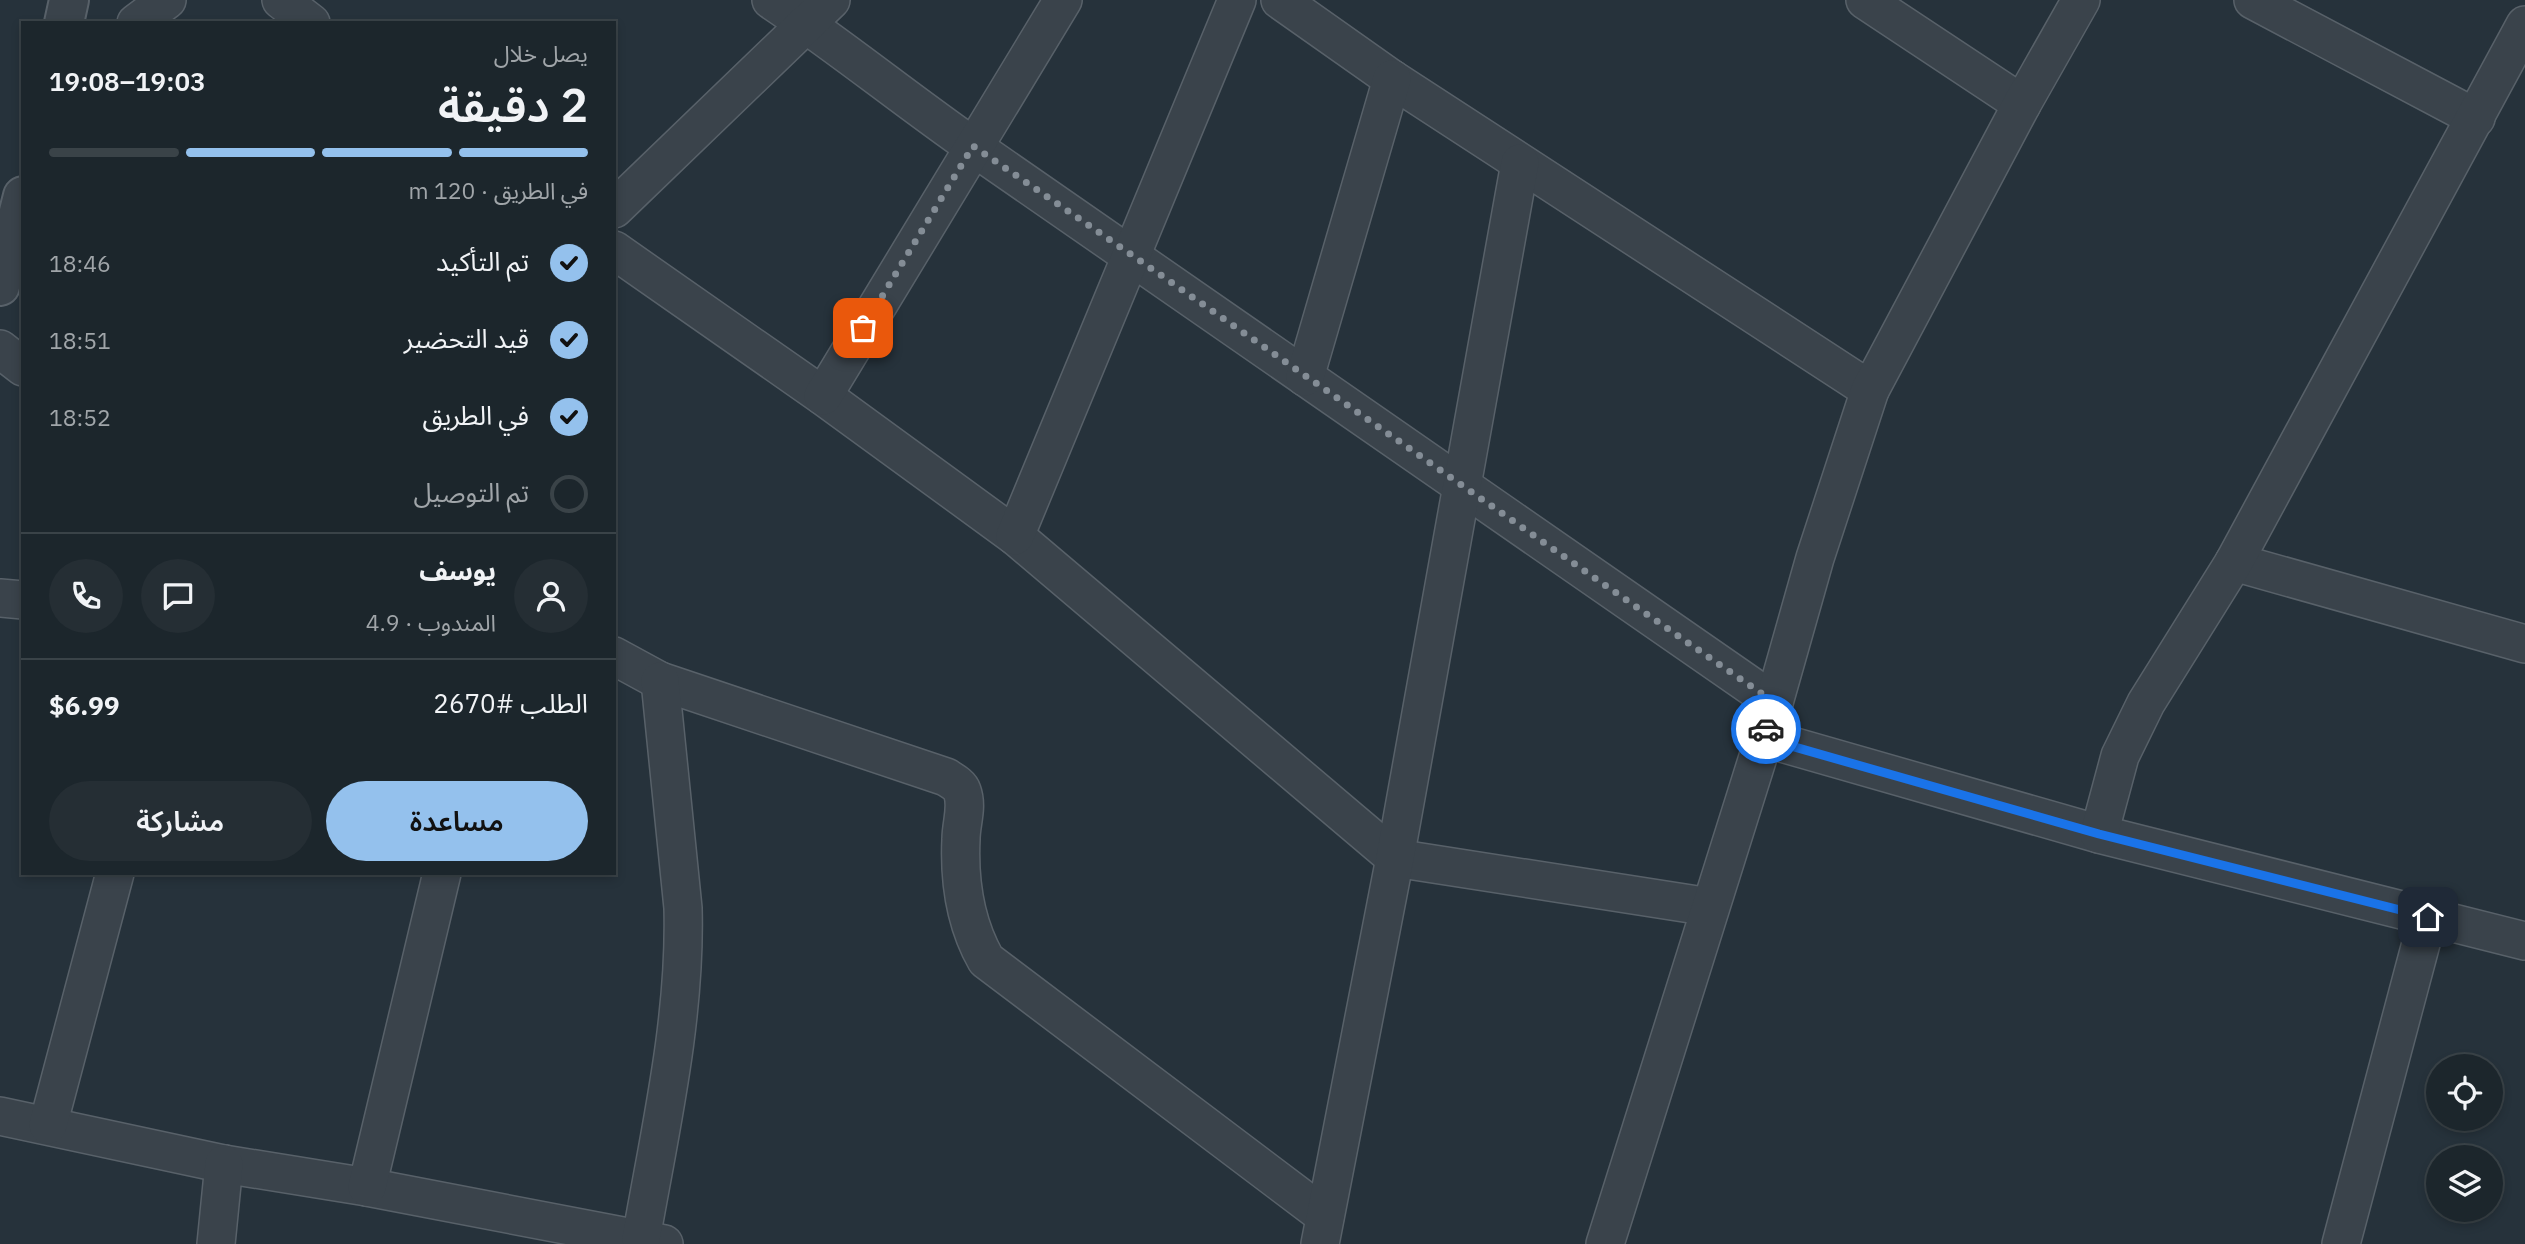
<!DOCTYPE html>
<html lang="ar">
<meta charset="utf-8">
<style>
:root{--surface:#1c262c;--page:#252e34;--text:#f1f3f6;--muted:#a0a5a9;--line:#3a4348;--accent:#94c1ed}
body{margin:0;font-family:"IBM Plex Sans","Noto Sans Arabic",sans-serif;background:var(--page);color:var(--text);direction:rtl;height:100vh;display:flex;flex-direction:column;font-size:26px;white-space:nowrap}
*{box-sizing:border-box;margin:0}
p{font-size:23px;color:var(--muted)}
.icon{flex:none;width:38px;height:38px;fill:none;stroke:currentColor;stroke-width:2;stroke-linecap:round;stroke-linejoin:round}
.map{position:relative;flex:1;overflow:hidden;direction:ltr}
.details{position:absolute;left:21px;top:21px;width:595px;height:854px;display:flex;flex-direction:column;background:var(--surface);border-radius:0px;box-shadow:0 4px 10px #0003,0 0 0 2px var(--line);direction:rtl}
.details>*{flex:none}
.fabs{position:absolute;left:2426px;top:1054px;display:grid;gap:14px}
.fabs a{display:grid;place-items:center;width:77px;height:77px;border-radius:50%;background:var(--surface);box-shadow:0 4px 10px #0003,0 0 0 2px var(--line);font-size:35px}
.pin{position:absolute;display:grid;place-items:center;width:60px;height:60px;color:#fff;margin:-30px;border-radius:14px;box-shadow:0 4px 10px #0006}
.courier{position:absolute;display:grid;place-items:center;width:70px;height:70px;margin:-35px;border:5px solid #1a73e8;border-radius:50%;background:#fff;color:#222;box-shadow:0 2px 9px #0007}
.summary em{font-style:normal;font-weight:600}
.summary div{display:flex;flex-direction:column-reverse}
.summary{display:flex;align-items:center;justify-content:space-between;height:119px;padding:0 28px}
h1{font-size:46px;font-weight:600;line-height:52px}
.bar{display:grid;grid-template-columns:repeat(4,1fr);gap:10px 7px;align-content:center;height:84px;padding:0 28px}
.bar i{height:9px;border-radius:5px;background:var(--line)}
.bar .on{background:var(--accent)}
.bar p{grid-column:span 4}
.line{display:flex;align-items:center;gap:18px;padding:0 28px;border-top:2px solid var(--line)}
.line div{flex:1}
.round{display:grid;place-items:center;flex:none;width:74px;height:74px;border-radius:37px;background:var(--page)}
ol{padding:0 28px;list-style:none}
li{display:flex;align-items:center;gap:21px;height:77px}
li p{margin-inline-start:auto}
li .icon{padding:7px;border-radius:50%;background:var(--accent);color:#111;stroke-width:4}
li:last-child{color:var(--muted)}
li i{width:38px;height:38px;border:4px solid var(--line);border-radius:50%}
.primary-button{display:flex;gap:14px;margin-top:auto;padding:14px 28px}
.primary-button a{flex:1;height:80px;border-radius:42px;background:var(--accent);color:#111;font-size:28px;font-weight:600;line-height:80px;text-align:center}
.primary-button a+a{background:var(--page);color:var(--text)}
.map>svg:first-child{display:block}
</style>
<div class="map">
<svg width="2525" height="1244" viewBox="0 0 2525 1244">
<rect width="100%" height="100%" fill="#26323b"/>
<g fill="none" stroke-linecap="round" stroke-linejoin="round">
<defs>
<g id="minor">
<path d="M281,0L311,23"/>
<path d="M771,0C841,47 906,100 975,148C1242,332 1507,518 1774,702"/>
<path d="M1280,0L1392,79L1870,390"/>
<path d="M1865,0L2022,104"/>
<path d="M2253,0L2476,118"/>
<path d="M136,23L167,0"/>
<path d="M614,209L831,0"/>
<path d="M614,250L823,396L1015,536L1395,858L1710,907"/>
<path d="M0,349L23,367"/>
<path d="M1305,377L1392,79"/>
<path d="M823,396L1063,0"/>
<path d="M1015,536L1237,0"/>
<path d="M2234,562L2525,644"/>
<path d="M0,598L23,600"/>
<path d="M614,656L660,681L946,777C952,781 960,785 962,791C968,807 961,823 961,839C959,881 965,923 986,960L1325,1216"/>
<path d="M1764,738L2099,834L2525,941"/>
<path d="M2099,834L2120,756L2146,703L2234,562L2525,25"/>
<path d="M0,1116L224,1164L367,1187L664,1244"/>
<path d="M48,1125L115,873"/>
<path d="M367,1187L442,873"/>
<path d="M641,1239C660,1130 686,1019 683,908L660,681"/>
<path d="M216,1244L224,1164"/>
<path d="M1320,1244L1395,858L1520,163"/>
<path d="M1605,1244L1764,738L1815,558L1870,390L2022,104L2081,0"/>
<path d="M2341,1244L2428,917"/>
</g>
<g id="tertiary">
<path d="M64,23L69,0"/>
<path d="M0,286L23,196"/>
</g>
</defs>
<use href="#minor" stroke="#586169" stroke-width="40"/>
<use href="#tertiary" stroke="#586169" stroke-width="42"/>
<use href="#minor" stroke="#3a434b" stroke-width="37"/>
<use href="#tertiary" stroke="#3a434b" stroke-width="38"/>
</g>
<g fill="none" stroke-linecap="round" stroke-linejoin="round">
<path stroke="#848d96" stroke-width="7" stroke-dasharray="0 12.6" d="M863,328L973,146C1242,329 1506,518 1774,702L1766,729"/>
<path stroke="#1a73e8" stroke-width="9" d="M1766,729L1763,738L2099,834L2428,917"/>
</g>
</svg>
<div class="fabs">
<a><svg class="icon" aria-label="locate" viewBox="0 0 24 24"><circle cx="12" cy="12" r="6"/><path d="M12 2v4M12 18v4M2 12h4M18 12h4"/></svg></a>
<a><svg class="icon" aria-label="layers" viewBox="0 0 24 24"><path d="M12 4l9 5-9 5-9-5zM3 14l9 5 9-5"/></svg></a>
</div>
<div class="pin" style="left:863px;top:328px;background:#ea580c"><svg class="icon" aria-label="bag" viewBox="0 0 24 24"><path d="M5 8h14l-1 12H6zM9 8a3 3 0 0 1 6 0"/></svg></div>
<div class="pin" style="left:2428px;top:917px;background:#1f2937"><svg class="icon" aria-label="home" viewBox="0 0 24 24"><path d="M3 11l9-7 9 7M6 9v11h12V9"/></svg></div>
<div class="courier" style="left:1766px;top:729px"><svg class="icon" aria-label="car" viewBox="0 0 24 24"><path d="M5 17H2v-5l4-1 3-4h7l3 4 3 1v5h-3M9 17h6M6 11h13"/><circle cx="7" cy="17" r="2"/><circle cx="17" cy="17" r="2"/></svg></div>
<section class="details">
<div class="summary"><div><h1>2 دقيقة</h1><p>يصل خلال</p></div><em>19:03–19:08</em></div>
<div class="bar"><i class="on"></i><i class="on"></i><i class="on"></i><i></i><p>في الطريق · 120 m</p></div>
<ol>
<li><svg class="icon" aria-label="check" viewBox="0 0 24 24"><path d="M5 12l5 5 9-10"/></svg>تم التأكيد<p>18:46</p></li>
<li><svg class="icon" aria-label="check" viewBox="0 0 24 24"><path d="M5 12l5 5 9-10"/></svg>قيد التحضير<p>18:51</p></li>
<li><svg class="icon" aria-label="check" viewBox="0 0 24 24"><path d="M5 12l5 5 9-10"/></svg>في الطريق<p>18:52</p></li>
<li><i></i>تم التوصيل</li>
</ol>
<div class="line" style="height:126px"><a class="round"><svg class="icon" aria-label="person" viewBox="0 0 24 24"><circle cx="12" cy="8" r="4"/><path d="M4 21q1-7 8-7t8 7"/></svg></a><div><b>يوسف</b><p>المندوب · 4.9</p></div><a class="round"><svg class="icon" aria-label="chat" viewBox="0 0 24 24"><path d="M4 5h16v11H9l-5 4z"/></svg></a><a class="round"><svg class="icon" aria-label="phone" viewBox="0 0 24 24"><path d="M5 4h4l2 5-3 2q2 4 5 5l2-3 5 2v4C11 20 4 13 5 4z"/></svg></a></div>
<div class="line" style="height:91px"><div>الطلب #2670</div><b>$6.99</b></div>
<div class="primary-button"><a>مساعدة</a><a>مشاركة</a></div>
</section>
</div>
